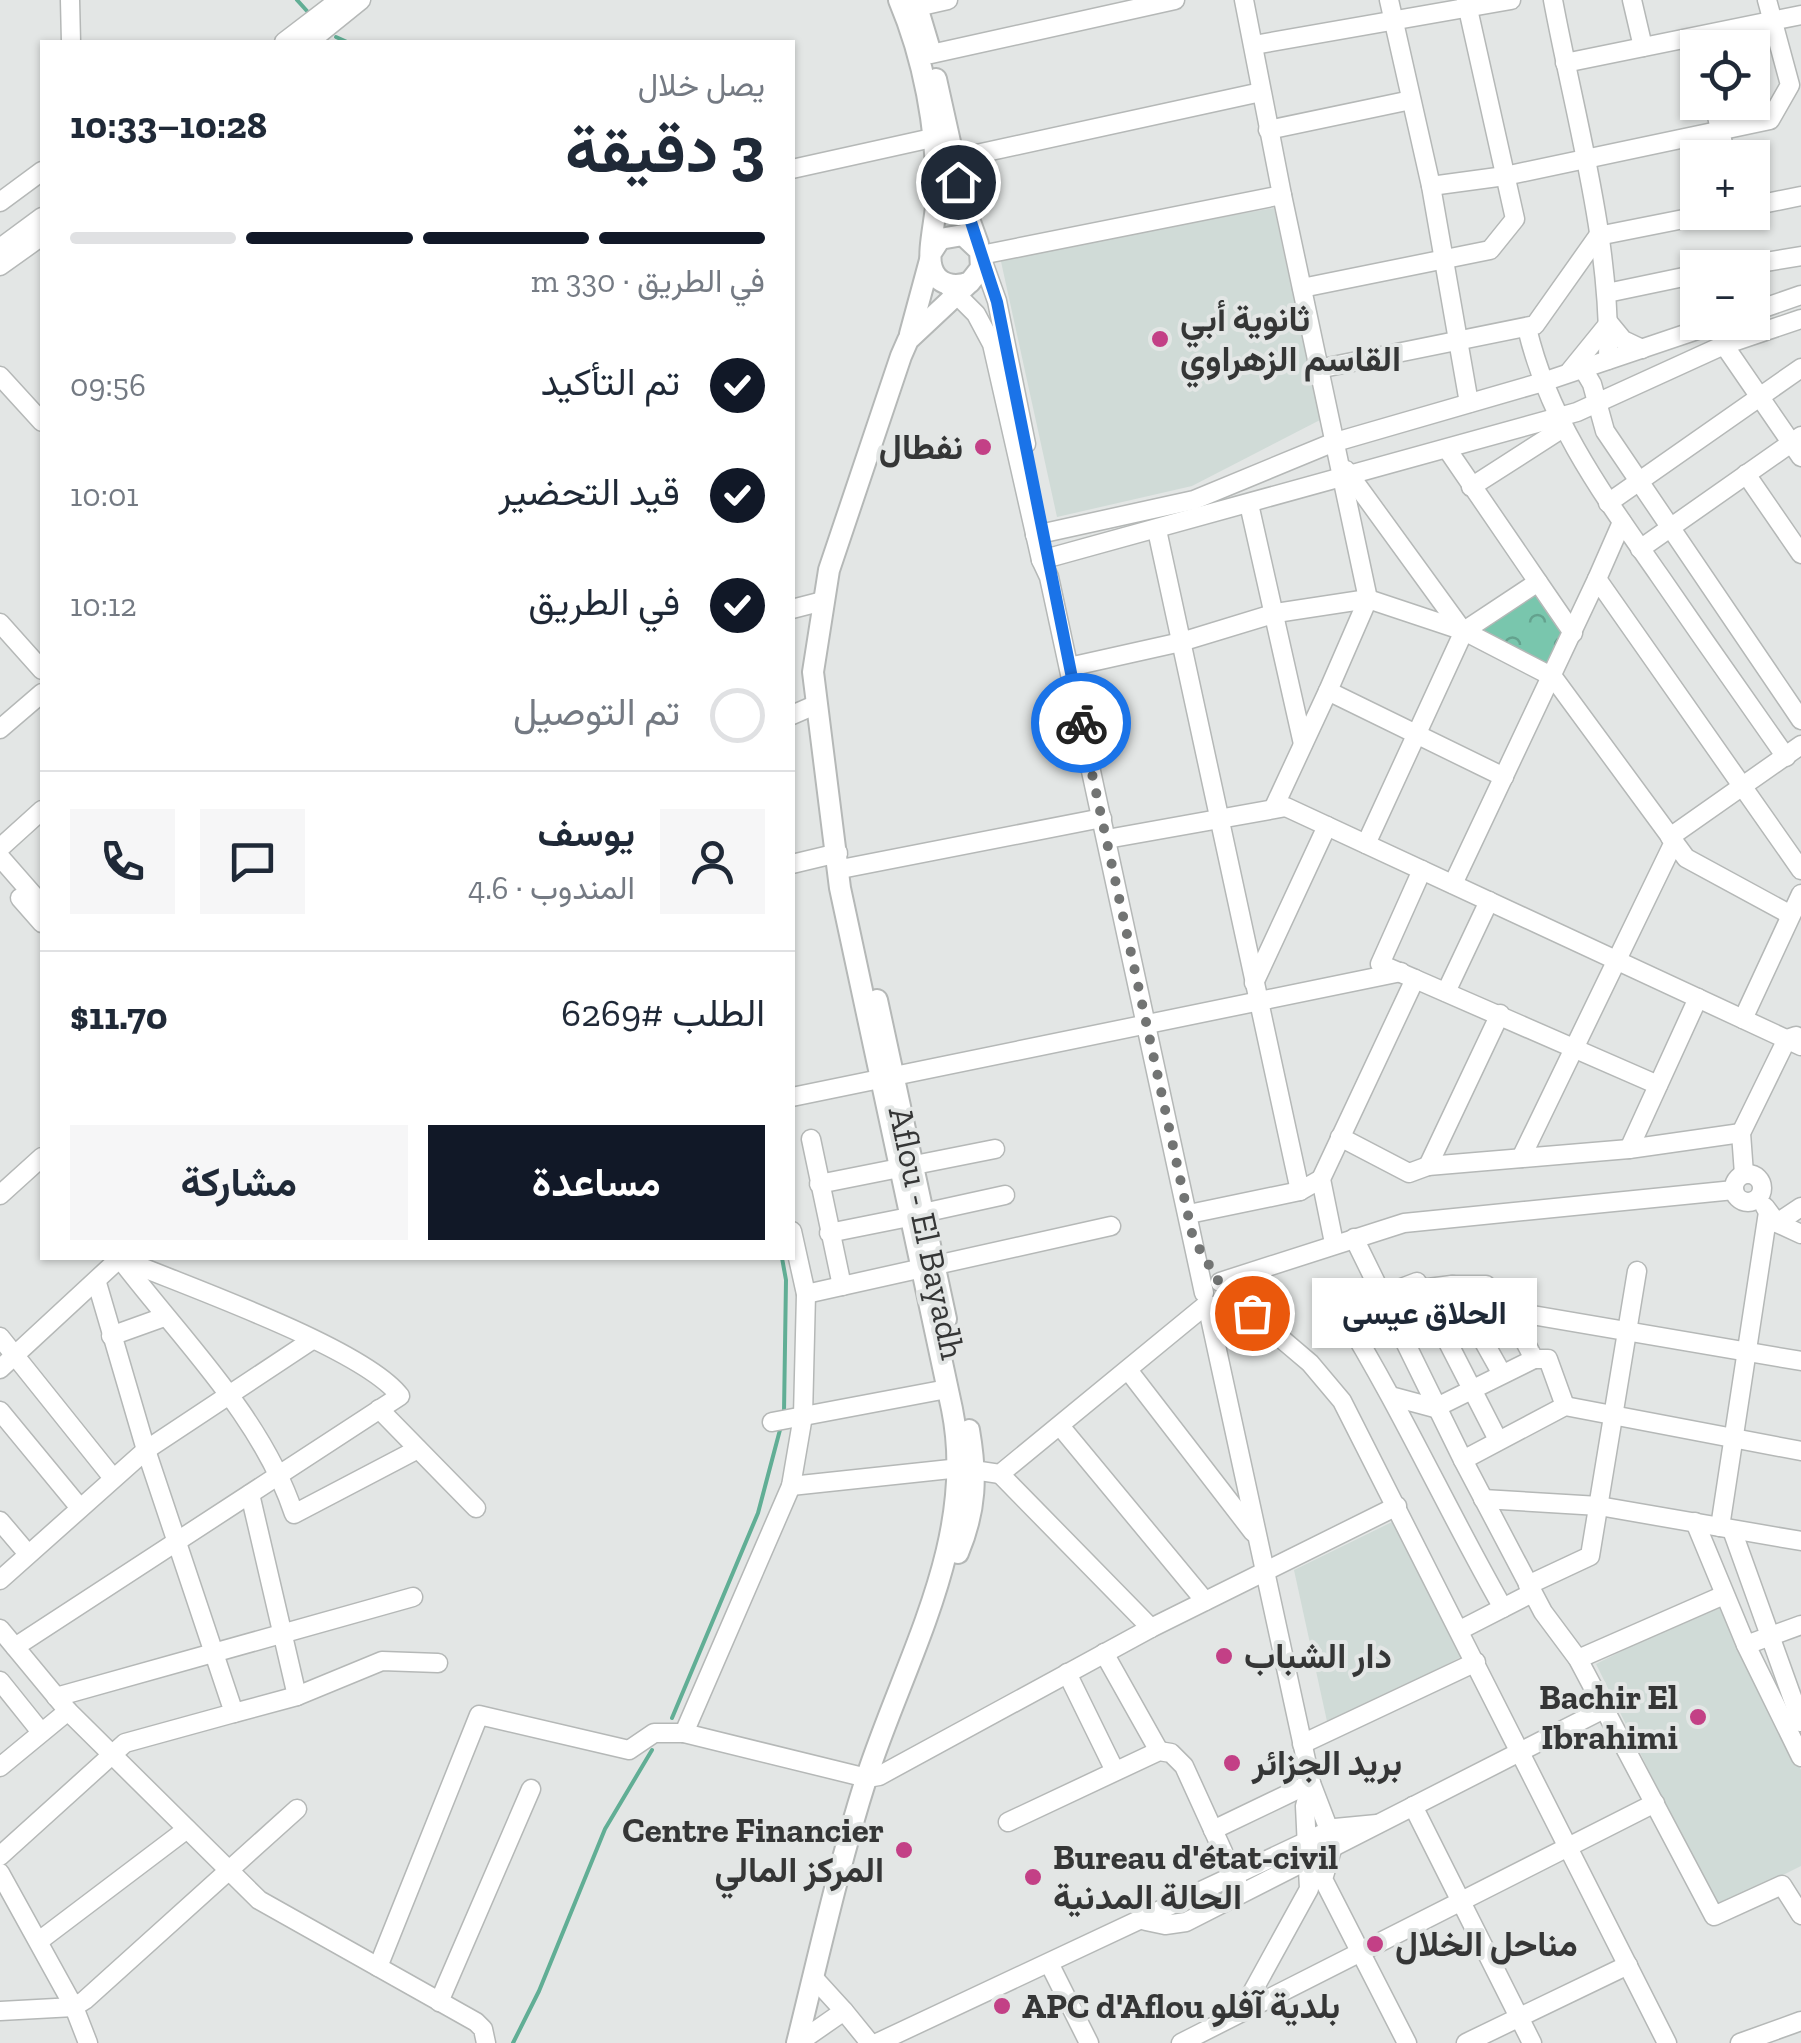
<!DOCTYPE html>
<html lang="ar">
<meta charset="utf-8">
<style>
:root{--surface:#fff;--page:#f6f6f7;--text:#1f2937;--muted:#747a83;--line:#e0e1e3;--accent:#111827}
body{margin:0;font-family:"Zilla Slab",Vazirmatn,serif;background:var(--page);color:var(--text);direction:rtl;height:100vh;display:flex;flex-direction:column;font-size:38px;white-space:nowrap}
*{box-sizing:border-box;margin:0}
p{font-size:32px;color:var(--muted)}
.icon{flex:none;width:55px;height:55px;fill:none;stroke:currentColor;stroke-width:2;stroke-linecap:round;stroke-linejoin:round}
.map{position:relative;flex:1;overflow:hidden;direction:ltr}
.panel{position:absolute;left:40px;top:40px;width:755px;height:1220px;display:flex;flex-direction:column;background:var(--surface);border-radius:0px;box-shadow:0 2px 8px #0004;direction:rtl}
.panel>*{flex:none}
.fabs{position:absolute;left:1680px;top:30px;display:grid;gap:20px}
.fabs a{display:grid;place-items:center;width:90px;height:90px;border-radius:0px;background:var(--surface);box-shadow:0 2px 8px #0004;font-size:50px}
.pin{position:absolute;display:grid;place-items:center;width:85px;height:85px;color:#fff;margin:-42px;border:5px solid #fff;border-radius:50%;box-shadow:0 2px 10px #0007}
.courier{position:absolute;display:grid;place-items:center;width:100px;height:100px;margin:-50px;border:8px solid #1a73e8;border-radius:50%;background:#fff;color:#222;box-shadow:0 2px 12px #0007}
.bubble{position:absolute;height:70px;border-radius:0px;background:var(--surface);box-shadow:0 2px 8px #0004;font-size:32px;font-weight:700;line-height:70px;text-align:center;direction:rtl}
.summary em{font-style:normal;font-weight:700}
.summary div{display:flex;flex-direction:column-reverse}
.summary{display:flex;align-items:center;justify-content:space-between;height:170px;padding:0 30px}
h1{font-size:65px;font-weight:700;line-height:75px}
.bar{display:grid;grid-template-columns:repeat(4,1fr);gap:15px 10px;align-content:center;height:120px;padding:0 30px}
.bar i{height:12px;border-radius:8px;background:var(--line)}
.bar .active{background:var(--accent)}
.bar p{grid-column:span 4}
.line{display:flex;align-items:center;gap:25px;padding:0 30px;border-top:2px solid var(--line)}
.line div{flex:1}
.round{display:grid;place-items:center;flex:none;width:105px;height:105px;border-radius:0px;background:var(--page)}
ol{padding:0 30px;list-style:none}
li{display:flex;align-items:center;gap:30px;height:110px}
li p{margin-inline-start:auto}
li .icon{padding:10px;border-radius:50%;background:var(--accent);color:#fff;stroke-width:4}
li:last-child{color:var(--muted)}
li i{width:55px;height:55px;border:5px solid var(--line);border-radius:50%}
.cta{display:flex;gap:20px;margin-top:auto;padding:20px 30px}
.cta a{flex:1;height:115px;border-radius:0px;background:var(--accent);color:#fff;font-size:40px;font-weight:700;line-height:115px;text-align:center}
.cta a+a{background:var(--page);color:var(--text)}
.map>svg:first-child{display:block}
</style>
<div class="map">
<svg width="1801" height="2043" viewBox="0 0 1801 2043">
<defs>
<pattern id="forest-crowns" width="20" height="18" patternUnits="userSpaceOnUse" patternTransform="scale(2.5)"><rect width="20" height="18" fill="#79c6ad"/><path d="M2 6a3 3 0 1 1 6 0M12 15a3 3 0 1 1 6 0" fill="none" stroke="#64a28e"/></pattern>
</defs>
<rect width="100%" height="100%" fill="#e3e6e5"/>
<g fill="#d0dbd7">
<path d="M1274,208L1320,420L1192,486L1057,517L1000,257Z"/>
<path d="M1396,1520L1461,1657L1328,1726L1294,1570Z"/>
<path d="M1717,1603L1801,1770V1866L1717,1908L1596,1664Z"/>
</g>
<path fill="url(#forest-crowns)" d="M1534,590L1564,636L1550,665L1480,629Z"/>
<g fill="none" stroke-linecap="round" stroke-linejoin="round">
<g stroke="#61ae95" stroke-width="4">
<path d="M297,0L307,11"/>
<path d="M336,37L347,42"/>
<path d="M782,1258L786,1280L784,1412"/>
<path d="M672,1718L758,1513L781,1426"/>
<path d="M513,2043L539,1991L605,1829L652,1750"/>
</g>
<defs>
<g id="minor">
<path d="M70,0L71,42"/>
<path d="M1389,0L1431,186L1469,403"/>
<path d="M1553,0C1575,118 1611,239 1608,360"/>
<path d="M1632,0L1643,47"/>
<path d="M917,7L948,0"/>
<path d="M284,42L339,0"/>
<path d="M309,42L361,0"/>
<path d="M1254,45L1511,0"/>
<path d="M931,54L1175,0"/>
<path d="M1565,63L1801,15"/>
<path d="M1714,102L1726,158"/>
<path d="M1268,130L1411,100"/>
<path d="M940,162L1261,92"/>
<path d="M792,169L932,138"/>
<path d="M1431,186L1505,176L1770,120L1790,85L1767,0"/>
<path d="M1282,195L1368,599L1328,691"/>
<path d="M0,202L42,171"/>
<path d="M1752,206L1801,196"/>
<path d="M0,248L42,217"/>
<path d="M981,255L1282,195L1244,0"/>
<path d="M982,259L997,301L1026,444"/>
<path d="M0,266L42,236"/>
<path d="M1730,268L1801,256"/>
<path d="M949,287L976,314L992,344L1041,560L1049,577L1204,1293"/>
<path d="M1302,288L1490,250L1515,219L1466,0"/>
<path d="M1607,293L1698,274"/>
<path d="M1752,312L1801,295"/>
<path d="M1527,328C1549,422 1604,496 1659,575C1701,636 1743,696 1786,757"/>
<path d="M1724,345L1801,457"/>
<path d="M1582,367L1592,384L1605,431L1801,720"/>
<path d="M1318,369L1535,325L1598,236L1719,212"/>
<path d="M1570,371L1609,323L1623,340L1642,349"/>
<path d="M0,376L42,422"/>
<path d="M1447,449L1538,582"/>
<path d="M1346,470L1463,631"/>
<path d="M1746,474L1801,554"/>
<path d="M1471,487L1563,428"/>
<path d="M1608,503L1801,368"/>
<path d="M1249,504L1303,744"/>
<path d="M1157,530L1300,1191L1321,1179"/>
<path d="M1035,535L1194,500L1332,443L1543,382L1721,322"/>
<path d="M1640,549L1801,436"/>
<path d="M1041,560L1577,412L1724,345L1801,319"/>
<path d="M1597,579L1622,522"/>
<path d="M792,609L823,601"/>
<path d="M0,623L42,670"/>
<path d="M1069,667L1181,642L1276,613L1368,599L1464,631L1553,677L1686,858L1789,914"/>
<path d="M792,715L815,705"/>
<path d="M0,729L42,693"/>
<path d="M1275,805L1328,691L1504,777"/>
<path d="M1670,837L1801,745"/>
<path d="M1107,839L1286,807L1801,1046"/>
<path d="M1366,844L1464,631L1538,582L1573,633"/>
<path d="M0,848L42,810"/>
<path d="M0,857L42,905"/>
<path d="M792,864L838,853"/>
<path d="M841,869L1102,818"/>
<path d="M1453,884L1597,579L1801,870"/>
<path d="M20,898L42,923"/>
<path d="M1415,979L1658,1085"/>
<path d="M1254,983L1327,826"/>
<path d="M1446,992L1489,901"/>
<path d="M1743,1019L1801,894"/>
<path d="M792,1097L1401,972"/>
<path d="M1340,1137L1409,1173L1428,1166L1629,1149L1741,1133"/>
<path d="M811,1139L842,1286"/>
<path d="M1629,1149L1698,998"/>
<path d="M1521,1158L1674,842"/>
<path d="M1428,1166L1500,1014"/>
<circle cx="1748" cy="1188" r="14"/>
<path d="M1744,1174L1741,1133L1787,1039L1796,1036"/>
<path d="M819,1184L995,1149"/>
<path d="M0,1195L42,1157"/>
<path d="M1765,1207L1777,1223L1801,1207"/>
<path d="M923,1213L1005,1195"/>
<path d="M1189,1214L1300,1191"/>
<path d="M1777,1223L1801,1234"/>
<path d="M829,1233L909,1217"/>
<path d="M1354,1238L1463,1460L1565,1406L1801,1451"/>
<path d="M1334,1243L1321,1179L1415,979L1380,964L1422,870"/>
<path d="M121,1260C182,1340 262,1417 294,1514L418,1449"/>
<path d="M1220,1282L1404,1223L1734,1190"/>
<path d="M1452,1285H1486L1509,1311"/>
<path d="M1420,1289L1452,1285L1502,1374"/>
<path d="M806,1294L1111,1226"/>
<path d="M1231,1296L1310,1363L1342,1401L1667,2043"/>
<path d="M1207,1304L1311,1783L1334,1843L1323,1879L1407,2043"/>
<path d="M111,1336L164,1317"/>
<path d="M0,1337L113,1478"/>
<path d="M0,1369L120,1258"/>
<path d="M1128,1370L1253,1532"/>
<path d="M1394,1397L1435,1408L1534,1359"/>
<path d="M1565,1406L1548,1359H1534L1509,1311L1801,1361"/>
<path d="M379,1409L476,1508"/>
<path d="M0,1411L80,1508"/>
<path d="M772,1422L947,1389"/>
<path d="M1060,1426L1205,1601"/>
<path d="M1498,1440L1417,1282L1341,1311C1401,1408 1447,1510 1503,1608"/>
<path d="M1463,1460L1543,1612L1578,1659L1714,1916L1782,1885L1801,1915"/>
<path d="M1000,1474L1151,1628"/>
<path d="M791,1486L960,1468L1000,1474L1207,1304"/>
<path d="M250,1494L297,1696"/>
<path d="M1483,1499L1599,1506L1801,1541"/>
<path d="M0,1521L28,1554"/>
<path d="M1695,1522L1746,1645L1801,1757"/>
<path d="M1720,1527L1768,1212"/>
<path d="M1732,1530L1801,1722"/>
<path d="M0,1580L146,1450L312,1340"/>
<path d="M1528,1585L1590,1556L1637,1271"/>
<path d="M0,1629L15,1647"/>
<path d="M1460,1630L1532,1593"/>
<path d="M1746,1645L1801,1625"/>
<path d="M1104,1653L1159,1751"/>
<path d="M1578,1659L1724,1595"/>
<path d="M1067,1673L1115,1771"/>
<path d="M0,1681L41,1732"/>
<path d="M56,1697L413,1597"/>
<path d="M68,1711L15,1647L400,1396C364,1348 183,1285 119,1258"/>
<path d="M234,1713L297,1696L382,1661L438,1663"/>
<path d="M684,1733L791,1486L803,1416L806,1294L792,1231"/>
<path d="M1302,1744L1476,1662"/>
<path d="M0,1767L68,1711L259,1900L476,2022L483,2029L486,2043"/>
<path d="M1413,1806L1532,2043"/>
<path d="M1008,1822L1159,1751L1171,1753L1184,1766L1240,1889"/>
<path d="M1213,1830L1311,1783"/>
<path d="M0,1856L125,1743L234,1713L146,1450L97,1283"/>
<path d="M0,1873L74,2007L88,2043"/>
<path d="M1146,1921L1165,1925L1186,1922L1602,1710"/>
<path d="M39,1941L187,1829"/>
<path d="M1050,1965L1089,2043"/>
<path d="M378,1967L479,1715L629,1750L654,1733H684L867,1778L879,1776L1151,1628L1397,1506"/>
<path d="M813,1977L844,2011"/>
<path d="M439,2002L531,1789"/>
<path d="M1243,2009L1309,1889L1305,1806L1311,1784"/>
<path d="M0,2011L74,2007L85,2000L297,1809"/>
<path d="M798,2043L844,2011L870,2043"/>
<path d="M877,2043L1335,1828L1377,1824"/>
<path d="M1181,2043L1655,1803"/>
<path d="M1466,2043L1628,1965"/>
<path d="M1740,2043L1801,2021"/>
</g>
<g id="major">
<path d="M899,0C924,59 936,127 937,191C938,211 926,252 932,268C937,285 955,288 970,282L981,268L980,251L963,235L940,239L931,253"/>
<path d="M915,0L930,50"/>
<path d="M936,79L964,205L978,244"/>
<path d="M910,334L930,260"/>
<path d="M877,1000L946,1319"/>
<path d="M958,1553C976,1510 977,1476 969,1430"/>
<path d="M797,2043C819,1954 839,1864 867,1776C906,1657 978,1538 952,1409L840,888L813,672L829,570L901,356L908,340L970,282"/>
</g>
</defs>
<use href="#minor" stroke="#b5b8b7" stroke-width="21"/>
<use href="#major" stroke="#b5b8b7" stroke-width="24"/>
<use href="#minor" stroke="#fff" stroke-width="18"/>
<use href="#major" stroke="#fff" stroke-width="20"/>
</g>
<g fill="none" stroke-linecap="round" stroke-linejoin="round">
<path stroke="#727473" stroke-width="10" stroke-dasharray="0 18" d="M1081,723L1193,1238L1219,1282L1252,1313"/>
<path stroke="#1a73e8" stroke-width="12" d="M958,182L997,302L1081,723"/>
</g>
<g fill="#c34086" stroke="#e3e6e5" stroke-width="4">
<circle cx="1160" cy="339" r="10"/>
<circle cx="983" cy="447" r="10"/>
<circle cx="1224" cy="1656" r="10"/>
<circle cx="1698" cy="1717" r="10"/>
<circle cx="1232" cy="1763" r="10"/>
<circle cx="904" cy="1850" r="10"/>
<circle cx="1033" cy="1877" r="10"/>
<circle cx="1375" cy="1944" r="10"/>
<circle cx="1002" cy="2006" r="10"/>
</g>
<g text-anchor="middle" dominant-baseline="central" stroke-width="8" stroke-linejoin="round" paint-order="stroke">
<g font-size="35" font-weight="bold" fill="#353636" stroke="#e3e6e5" text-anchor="start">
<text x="1180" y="319">ثانوية أبي<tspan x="1180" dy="40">القاسم الزهراوي</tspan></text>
<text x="963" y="447" text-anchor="end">نفطال</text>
<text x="1244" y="1656">دار الشباب</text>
<text x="1678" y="1697" text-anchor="end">Bachir El<tspan x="1678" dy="40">Ibrahimi</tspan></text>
<text x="1252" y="1763">بريد الجزائر</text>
<text x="884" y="1830" text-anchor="end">Centre Financier<tspan x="884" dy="40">المركز المالي</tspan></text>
<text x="1053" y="1857">Bureau d'état-civil<tspan x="1053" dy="40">الحالة المدنية</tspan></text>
<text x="1395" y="1944">مناحل الخلال</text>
<text x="1022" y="2006">APC d'Aflou بلدية آفلو</text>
</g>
<g font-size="35" fill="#353636" stroke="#e3e6e5">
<text transform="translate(927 1233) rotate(78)">Aflou - El Bayadh</text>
</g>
</g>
</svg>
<div class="fabs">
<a><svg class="icon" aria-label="locate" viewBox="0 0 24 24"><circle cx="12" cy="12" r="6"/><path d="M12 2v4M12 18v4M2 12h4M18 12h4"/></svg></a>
<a>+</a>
<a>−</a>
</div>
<div class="pin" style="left:1252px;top:1313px;background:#ea580c"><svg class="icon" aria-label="bag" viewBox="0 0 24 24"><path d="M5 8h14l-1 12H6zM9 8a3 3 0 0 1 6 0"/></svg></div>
<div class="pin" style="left:958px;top:182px;background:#1f2937"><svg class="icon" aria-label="home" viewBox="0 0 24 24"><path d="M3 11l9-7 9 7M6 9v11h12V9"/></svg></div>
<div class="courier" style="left:1081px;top:723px"><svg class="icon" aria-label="bike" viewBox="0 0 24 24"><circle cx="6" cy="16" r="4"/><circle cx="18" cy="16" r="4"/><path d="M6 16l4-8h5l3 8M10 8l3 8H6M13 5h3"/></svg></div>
<div class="bubble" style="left:1312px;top:1278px;width:225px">الحلاق عيسى</div>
<section class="panel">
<div class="summary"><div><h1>3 دقيقة</h1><p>يصل خلال</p></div><em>10:28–10:33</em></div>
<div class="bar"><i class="active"></i><i class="active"></i><i class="active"></i><i></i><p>في الطريق · 330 m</p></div>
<ol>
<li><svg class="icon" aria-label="check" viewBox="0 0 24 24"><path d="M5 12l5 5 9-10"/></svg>تم التأكيد<p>09:56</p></li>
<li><svg class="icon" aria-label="check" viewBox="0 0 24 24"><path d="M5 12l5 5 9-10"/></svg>قيد التحضير<p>10:01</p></li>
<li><svg class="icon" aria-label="check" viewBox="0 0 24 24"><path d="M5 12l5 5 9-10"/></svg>في الطريق<p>10:12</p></li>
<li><i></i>تم التوصيل</li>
</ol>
<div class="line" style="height:180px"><a class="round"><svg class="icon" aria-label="person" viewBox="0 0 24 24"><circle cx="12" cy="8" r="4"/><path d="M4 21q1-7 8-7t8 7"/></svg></a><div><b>يوسف</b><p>المندوب · 4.6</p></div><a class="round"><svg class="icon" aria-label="chat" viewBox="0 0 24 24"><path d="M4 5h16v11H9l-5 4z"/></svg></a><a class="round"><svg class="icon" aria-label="phone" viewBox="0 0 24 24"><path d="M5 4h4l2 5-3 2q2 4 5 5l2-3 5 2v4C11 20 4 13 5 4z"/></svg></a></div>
<div class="line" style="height:130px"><div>الطلب #6269</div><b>$11.70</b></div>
<div class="cta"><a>مساعدة</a><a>مشاركة</a></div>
</section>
</div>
